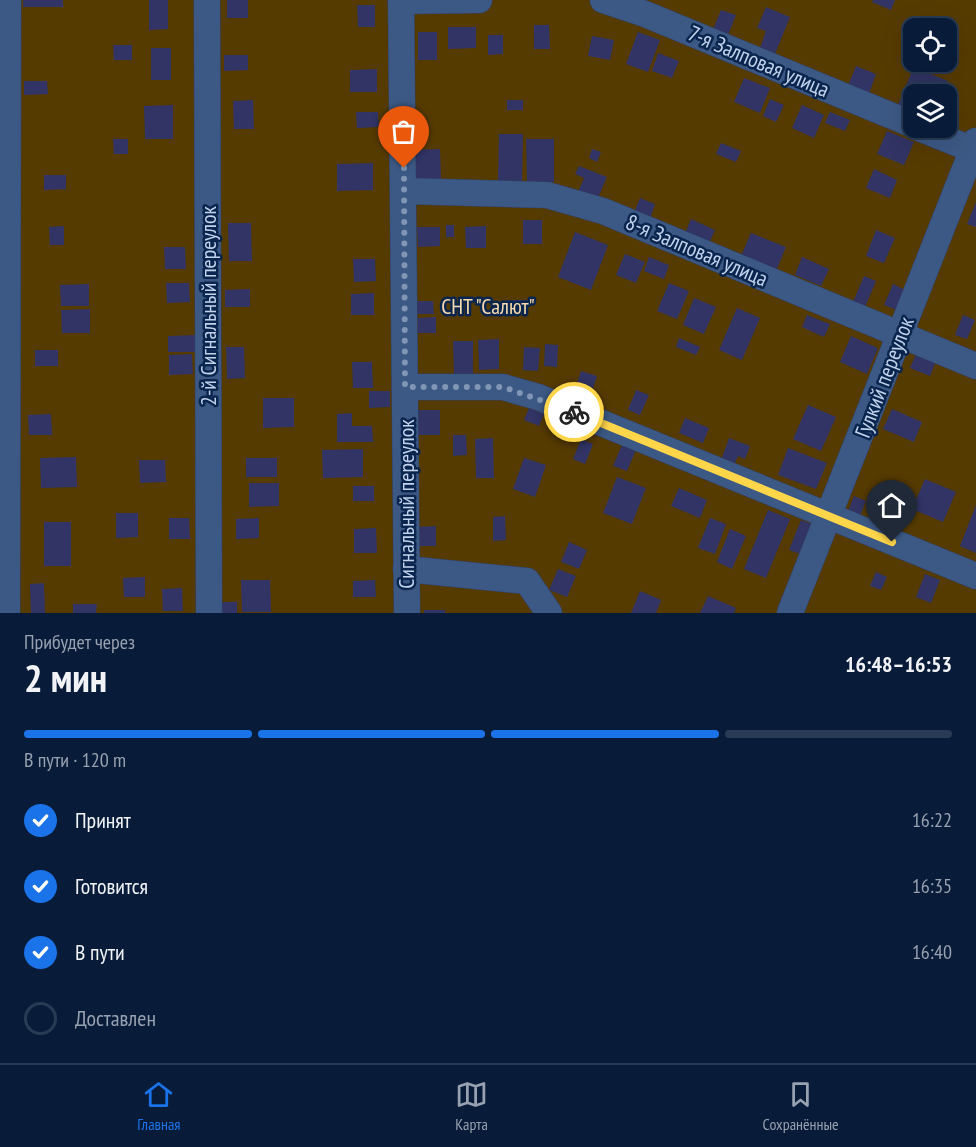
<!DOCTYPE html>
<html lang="ru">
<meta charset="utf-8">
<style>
:root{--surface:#081c3a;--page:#112542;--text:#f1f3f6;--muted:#98a1af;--line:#293a54;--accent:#1a73e8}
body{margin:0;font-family:"PT Sans Narrow",sans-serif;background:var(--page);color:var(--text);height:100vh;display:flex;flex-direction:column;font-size:22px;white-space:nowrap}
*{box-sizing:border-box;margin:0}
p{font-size:20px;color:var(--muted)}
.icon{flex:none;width:33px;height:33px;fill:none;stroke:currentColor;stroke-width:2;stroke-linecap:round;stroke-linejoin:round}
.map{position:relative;height:613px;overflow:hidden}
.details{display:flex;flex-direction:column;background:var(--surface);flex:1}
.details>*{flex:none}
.controls{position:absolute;left:903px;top:18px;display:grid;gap:12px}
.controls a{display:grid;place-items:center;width:54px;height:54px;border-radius:12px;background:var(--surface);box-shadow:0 6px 24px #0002,0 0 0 2px var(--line);font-size:30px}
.pin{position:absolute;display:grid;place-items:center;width:51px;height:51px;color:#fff;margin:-62px -26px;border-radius:50% 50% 50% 0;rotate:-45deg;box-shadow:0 0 6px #0007}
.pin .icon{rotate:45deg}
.courier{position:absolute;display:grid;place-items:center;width:60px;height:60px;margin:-30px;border:4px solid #ffd54a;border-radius:50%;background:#fff;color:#222;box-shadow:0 2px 8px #0007}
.head em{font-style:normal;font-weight:700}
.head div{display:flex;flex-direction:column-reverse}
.head{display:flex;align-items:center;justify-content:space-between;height:102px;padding:0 24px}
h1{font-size:39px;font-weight:700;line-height:45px}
.bar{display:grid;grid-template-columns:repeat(4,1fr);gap:9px 6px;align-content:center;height:72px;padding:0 24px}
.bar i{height:8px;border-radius:4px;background:var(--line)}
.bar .active{background:var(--accent)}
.bar p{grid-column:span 4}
ol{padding:0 24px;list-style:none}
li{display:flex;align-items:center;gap:18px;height:66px}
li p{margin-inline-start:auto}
li .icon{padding:6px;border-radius:50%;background:var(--accent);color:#fff;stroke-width:4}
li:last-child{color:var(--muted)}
li i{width:33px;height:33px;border:3px solid var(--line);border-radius:50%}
.tabs{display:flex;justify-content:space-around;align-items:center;height:84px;border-top:2px solid var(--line);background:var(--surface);font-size:16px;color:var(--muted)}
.tabs a{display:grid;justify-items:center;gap:3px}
.tabs .active{color:var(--accent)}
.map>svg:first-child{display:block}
</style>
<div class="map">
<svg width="976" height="613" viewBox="0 0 976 613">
<rect width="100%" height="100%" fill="#0b264e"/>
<path fill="#563b01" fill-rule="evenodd" d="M0,0H976V613H0ZM914,28H946V62H914ZM914,94H946V128H914Z"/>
<g fill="#313464">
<rect x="23" y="0" width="40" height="7"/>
<path d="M149,0H168V29L149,30Z"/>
<rect x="227" y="0" width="21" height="18"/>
<path d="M873,0H895L891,10L872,2Z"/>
<path d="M357,5H375V27H358Z"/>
<path d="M766,7L790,17L775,54L760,48L766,31L757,28Z"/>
<path d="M721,10L736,15L726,40L711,34Z"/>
<path d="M534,25H549L550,49H534Z"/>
<path d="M448,27H476V48L448,49Z"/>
<rect x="418" y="32" width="19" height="28"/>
<path d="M638,32L660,40L648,72L626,64Z"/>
<path d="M488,35H503V54L488,55Z"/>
<path d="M592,36L614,40L610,60L588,56Z"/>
<path d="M113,45H132V60H114Z"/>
<rect x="151" y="48" width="20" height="32"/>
<path d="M658,53L679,61L672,78L652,71Z"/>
<path d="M224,55H248V70L224,71Z"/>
<path d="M856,66L876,74L869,94L848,86Z"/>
<path d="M914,67L948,81L942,94H914V114L897,107Z"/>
<path d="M377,69V92H350V70Z"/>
<path d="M744,78L770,88L760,113L734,102Z"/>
<path d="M24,81H47L48,94L24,95Z"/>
<path d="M770,99L784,105L776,122L763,116Z"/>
<path d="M253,100L254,129H234L233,101Z"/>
<rect x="507" y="100" width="16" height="10"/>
<path d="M173,105V139H145L144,106Z"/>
<path d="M802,105L824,115L814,138L792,128Z"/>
<path d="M356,112H378L379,127L357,128Z"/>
<path d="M830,112L850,120L845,131L825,123Z"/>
<path d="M887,131L914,142L904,165L877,154Z"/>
<path d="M499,134H523L522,183H498Z"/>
<path d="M113,139H128V154H114Z"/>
<path d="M526,139H554V182H527Z"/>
<path d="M721,143L741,151L736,162L716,154Z"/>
<path d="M440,149L441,180H410L409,150Z"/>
<path d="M592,149L601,152L597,162L589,158Z"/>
<path d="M373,163V190L337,191V164Z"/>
<path d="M579,166L607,177L597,200L578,192L584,178L575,174Z"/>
<path d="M874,169L897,180L890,198L866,188Z"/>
<path d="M44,175H66V189L44,190Z"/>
<path d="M640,198L655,204L649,222L633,215Z"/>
<path d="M976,202V227L967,224Z"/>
<path d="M691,219L715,230L708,246L684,236Z"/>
<rect x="523" y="220" width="19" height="24"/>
<path d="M228,223H251L252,261H229Z"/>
<rect x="446" y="225" width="8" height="12"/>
<path d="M64,226V245H50L49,227Z"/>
<path d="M486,226V248H466L465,227Z"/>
<path d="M417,227H440V246L418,247Z"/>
<path d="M876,230L895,238L884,263L866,256Z"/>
<path d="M575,232L608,245L591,290L558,277Z"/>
<path d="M751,233L786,247L776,271L741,256Z"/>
<path d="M164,247H185L186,269H165Z"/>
<path d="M625,254L645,262L636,283L616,275Z"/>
<path d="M649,257L669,265L664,279L644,271Z"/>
<path d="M802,257L829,269L821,286L795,275Z"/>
<path d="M353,259H375L376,281L354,282Z"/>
<path d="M864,276L876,281L865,307L853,302Z"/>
<path d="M166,283H189L190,302L167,303Z"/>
<path d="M669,283L689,291L677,319L657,311Z"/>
<path d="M89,284V306H61L60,285Z"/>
<path d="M893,284L907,291L899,311L884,305Z"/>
<path d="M250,289V307H225V290Z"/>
<path d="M374,293V315H351V294Z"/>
<path d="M694,298L716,307L704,334L683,325Z"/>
<path d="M506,300H528V313H507Z"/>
<path d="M414,301H433L434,314H414Z"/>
<path d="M737,308L760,318L742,360L719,350Z"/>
<path d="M90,309V333H62L61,310Z"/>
<path d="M807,315L830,324L824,337L802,327Z"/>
<path d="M963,315L975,320L967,339L955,335Z"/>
<path d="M436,317V333H418V318Z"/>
<path d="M196,335V352H168V336Z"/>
<path d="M851,336L878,348L867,374L840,362Z"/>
<path d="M679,338L700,347L696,355L676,347Z"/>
<path d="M499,339V369L479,370L478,340Z"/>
<path d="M453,341H473V374H454Z"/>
<path d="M545,344L558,345L557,367L544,366Z"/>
<path d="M226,347H244L245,378L227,379Z"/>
<path d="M524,347L540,348L538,371L523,370Z"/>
<rect x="35" y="350" width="23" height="16"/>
<path d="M192,354L193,374L169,375V355Z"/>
<path d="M916,354L936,361L930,376L910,368Z"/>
<path d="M352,362H372L373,388H353Z"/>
<path d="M581,371L597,376L589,400L573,395Z"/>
<path d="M636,390L649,395L640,415L628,410Z"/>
<path d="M369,391H390V407L369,408Z"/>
<path d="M263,398H294V427L263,428Z"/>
<path d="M808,405L836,417L821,451L793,439Z"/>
<path d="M529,408L544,414L539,426L524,420Z"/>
<path d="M892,409L922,422L914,442L883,429Z"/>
<rect x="418" y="410" width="22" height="25"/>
<path d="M352,413V426H372L373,442H337V414Z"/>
<path d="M51,414L52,435H29L28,415Z"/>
<path d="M685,418L709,428L703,443L679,433Z"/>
<path d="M453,435H466L467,455L453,456Z"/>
<path d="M493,438L494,478H476L475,439Z"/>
<path d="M729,438L750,446L745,459L738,456L734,465L721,460Z"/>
<path d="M581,439L593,444L585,464L573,459Z"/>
<path d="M622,445L636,450L627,471L613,466Z"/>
<path d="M788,448L827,463L816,489L778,475Z"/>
<path d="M363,449V477L323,478L322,450Z"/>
<path d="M76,457L77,487L41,488L40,458Z"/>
<rect x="246" y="458" width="31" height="19"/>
<path d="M524,458L546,465L535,497L513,489Z"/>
<path d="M139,460H165L166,482L140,483Z"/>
<path d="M617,477L646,488L632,524L603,513Z"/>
<path d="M925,479L956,492L943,522L912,509Z"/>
<path d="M249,483H279V506L249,507Z"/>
<rect x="353" y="486" width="21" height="15"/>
<path d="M679,488L707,500L700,518L671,506Z"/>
<path d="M854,496L866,501L860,516L848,511Z"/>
<path d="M976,505V553L960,546Z"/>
<path d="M768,510L790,519L766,578L744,569Z"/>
<path d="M116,513H138V537L116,538Z"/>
<path d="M505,516L506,540L493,541V517Z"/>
<path d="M169,518H189L190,539H169Z"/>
<path d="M259,518V538L236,539V519Z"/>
<path d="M710,518L726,524L715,554L698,548Z"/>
<path d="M801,520L814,525L803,555L789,550Z"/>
<rect x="44" y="522" width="27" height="44"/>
<path d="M436,526V546H416V527Z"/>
<path d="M376,528L377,553H354V529Z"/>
<path d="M730,529L746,536L732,569L717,562Z"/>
<path d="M569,542L587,550L579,569L561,562Z"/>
<path d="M558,569L576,576L567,597L549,590Z"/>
<path d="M876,572L887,577L881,590L870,586Z"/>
<path d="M925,574L940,580L931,603L916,597Z"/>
<path d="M145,577V597H124L123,578Z"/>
<path d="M241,580H270L271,612H242Z"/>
<path d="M375,580L376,597H353V581Z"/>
<path d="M44,583L45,613H31L30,584Z"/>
<path d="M182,588L183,611H163L162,589Z"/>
<path d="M640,591L661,600L656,613H631Z"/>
<path d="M708,596L736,608L734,613H700Z"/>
<rect x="221" y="602" width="16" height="11"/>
<path d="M73,604H97L96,613H73Z"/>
<rect x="424" y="610" width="21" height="3"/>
</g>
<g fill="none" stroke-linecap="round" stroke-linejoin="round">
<defs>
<g id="minor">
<path d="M207,0L209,613"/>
<path d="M401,0L407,613"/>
<path d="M603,0L645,14L914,125"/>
<path d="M401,1L479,0"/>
<path d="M919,128L976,151"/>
<path d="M404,191L547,195L603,211L976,366"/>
<path d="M405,387H503L538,397L976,576"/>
<path d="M406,569L527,581L549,613"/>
<path d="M7,613L8,0"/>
<path d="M790,613L976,141"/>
</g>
</defs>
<use href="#minor" stroke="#323f62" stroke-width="27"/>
<use href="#minor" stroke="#3c5985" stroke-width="26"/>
</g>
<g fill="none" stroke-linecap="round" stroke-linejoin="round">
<path stroke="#8196b5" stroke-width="6" stroke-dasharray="0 10.8" d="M404,168L405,387H503L574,412"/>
<path stroke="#ffd54a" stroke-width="8" d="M574,412L892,542"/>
</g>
<g text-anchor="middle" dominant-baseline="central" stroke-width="5" stroke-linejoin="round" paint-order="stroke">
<g font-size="22" fill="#c1d2ec" stroke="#0b264e">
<text transform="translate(759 61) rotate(23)">7-я Залповая улица</text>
<text transform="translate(697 250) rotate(23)">8-я Залповая улица</text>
<text transform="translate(208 306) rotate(-90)">2-й Сигнальный переулок</text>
<text transform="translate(884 377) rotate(-69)">Гулкий переулок</text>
<text transform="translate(406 504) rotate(-90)">Сигнальный переулок</text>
</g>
<g font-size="22" fill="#f9dbad" stroke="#0b264e">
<text x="488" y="306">СНТ "Салют"</text>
</g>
</g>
</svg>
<div class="controls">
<a><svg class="icon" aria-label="locate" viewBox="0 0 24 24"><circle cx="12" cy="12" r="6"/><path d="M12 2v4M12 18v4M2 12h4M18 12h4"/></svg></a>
<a><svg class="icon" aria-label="layers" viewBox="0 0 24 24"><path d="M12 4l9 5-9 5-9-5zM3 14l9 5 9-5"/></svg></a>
</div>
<div class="pin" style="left:404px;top:168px;background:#ea580c"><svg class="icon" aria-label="bag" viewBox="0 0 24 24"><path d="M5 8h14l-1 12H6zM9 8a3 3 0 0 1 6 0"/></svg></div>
<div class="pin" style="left:892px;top:542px;background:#1f2937"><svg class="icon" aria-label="home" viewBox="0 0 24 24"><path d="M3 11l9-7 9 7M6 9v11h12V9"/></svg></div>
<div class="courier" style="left:574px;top:412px"><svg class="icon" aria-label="bike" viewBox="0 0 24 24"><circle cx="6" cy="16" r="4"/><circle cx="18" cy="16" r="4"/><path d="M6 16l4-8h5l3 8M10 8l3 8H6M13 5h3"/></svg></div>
</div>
<section class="details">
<div class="head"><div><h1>2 мин</h1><p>Прибудет через</p></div><em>16:48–16:53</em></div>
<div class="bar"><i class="active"></i><i class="active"></i><i class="active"></i><i></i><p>В пути · 120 m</p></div>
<ol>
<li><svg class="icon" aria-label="check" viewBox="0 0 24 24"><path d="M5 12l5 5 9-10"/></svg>Принят<p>16:22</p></li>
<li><svg class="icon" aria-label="check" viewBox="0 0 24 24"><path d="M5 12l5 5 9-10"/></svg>Готовится<p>16:35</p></li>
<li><svg class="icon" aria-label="check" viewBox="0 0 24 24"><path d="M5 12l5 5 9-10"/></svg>В пути<p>16:40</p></li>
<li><i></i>Доставлен</li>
</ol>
</section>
<nav class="tabs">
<a class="active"><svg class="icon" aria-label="home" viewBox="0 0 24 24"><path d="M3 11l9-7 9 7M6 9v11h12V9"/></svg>Главная</a>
<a><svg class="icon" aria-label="map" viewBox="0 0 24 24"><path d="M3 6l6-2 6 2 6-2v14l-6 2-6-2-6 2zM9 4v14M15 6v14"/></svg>Карта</a>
<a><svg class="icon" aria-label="saved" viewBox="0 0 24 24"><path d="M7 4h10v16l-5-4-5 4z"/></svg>Сохранённые</a>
</nav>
